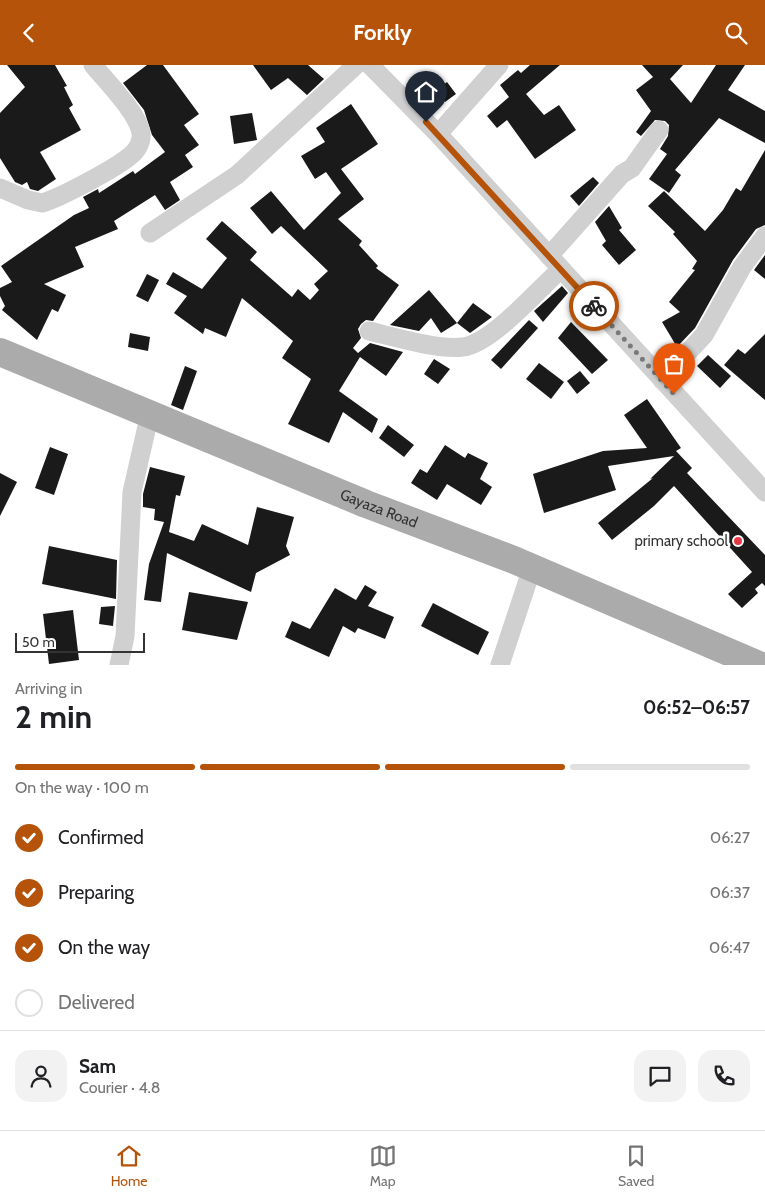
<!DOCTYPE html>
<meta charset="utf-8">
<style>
:root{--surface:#fff;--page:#f2f2f2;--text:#202124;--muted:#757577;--line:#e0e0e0;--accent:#b45309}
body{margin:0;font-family:Cabin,sans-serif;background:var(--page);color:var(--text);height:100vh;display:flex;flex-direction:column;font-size:19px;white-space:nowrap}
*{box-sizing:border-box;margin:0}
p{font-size:16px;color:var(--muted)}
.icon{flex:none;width:28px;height:28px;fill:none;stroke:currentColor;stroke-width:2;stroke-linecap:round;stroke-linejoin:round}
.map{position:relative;height:600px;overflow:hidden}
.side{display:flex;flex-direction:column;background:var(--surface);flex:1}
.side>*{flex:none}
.scale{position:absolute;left:15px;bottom:12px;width:130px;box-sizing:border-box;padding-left:5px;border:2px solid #333;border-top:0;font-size:14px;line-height:18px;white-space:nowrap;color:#333;-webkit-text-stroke:4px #fff;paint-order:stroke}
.pin{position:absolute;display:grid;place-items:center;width:42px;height:42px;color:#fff;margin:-51px -21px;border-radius:50% 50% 50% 0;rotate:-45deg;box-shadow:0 0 5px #0007}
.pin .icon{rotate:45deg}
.courier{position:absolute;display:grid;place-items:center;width:50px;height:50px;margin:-25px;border:4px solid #b45309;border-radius:50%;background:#fff;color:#222;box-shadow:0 1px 6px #0007}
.overview em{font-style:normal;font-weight:700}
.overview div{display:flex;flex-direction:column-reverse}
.overview{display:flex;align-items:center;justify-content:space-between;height:85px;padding:0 15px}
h1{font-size:32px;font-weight:700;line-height:38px}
.bar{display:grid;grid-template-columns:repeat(4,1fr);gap:8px 5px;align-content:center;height:60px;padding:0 15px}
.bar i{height:6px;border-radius:4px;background:var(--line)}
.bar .current{background:var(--accent)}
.bar p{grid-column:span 4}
.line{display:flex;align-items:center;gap:12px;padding:0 15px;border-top:1px solid var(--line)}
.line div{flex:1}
.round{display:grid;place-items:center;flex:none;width:52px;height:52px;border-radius:15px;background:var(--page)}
ol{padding:0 15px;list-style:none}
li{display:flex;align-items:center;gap:15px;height:55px}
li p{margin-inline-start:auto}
li .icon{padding:5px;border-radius:50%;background:var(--accent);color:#fff;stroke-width:4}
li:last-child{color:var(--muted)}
li i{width:28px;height:28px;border:2px solid var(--line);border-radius:50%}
header{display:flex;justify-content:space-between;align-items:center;height:65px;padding:0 15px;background:var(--accent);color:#fff;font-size:22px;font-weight:700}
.tabs{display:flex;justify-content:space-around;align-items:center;height:70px;border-top:1px solid var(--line);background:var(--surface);font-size:14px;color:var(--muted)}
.tabs a{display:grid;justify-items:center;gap:2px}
.tabs .current{color:var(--accent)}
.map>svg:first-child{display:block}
</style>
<header><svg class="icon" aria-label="back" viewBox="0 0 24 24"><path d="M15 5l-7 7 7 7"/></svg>Forkly<svg class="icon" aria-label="search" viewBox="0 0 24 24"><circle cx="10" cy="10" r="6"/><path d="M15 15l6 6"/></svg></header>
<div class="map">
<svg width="765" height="600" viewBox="0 0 765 600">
<rect width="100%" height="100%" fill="#fff"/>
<g fill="#1a1a1a">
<path d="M7,0H55L67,21L64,22L73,40L69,43L81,65L40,87L56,114L38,126L30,124L27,117L22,120L15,117L0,93V48L25,22Z"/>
<path d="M147,0H163L199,49L184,60L199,80L185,90L193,102L170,117L180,135L165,145L155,130L114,156L118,164L75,182L84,202L44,219L66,230L58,247L52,244L37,275L2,245L5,241L0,231V223L12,217L1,201L74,150L89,143L83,132L98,124L99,128L133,106L135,109L165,87L152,70L144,45L123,18Z"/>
<path d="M253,0H308L324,14L307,30L288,13L271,25Z"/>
<path d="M530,0H560L526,29L544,50L559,40L576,65L535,94L507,55L497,63L487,51L509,32L500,20L518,5L521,8Z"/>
<path d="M642,0H683L670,14L691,38L716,0H745L728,25L765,46V78L719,53L675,105L681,110L669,128L649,114L667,89L660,84L668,71L669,60L665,56L655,55L641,71L636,67L651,46L636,25L653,12Z"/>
<path d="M447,17L456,29L445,37L436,26Z"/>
<path d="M351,39L378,79L341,104L364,134L338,154L362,176L359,180L378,201L376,203L399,220L373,256L366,255L361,259L358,264L361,273L353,283L358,288L370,278L403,287L386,311L360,292L339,326L378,354L372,368L343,347L329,378L288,359L311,314L282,293L293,276L242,233L226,272L205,263L203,269L174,248L187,231L166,219L173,207L202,224L227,193L206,174L222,156L257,187L250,195L292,232L298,224L310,235L319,225L314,219L328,206L281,161L272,169L250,143L271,126L304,165L341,128L326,107L315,114L301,91L325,77L316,63Z"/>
<path d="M252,48L257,75L234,79L230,51Z"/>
<path d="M765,85V160L756,164L733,195L695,263L677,282L662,257L680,247L669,237L695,205L692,204L697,196L673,169L675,167L648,141L664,126L705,166L723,145L736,123L741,126Z"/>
<path d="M593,112L599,118L579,141L570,131Z"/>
<path d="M609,141L622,163L619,165L636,185L619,200L602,180L606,176L595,157Z"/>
<path d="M765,190V214L754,205Z"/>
<path d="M147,209L159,215L148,237L136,231Z"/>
<path d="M562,221L568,228L543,257L534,246Z"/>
<path d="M429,225L457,258L441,268L431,253L419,266L390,260Z"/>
<path d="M473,238L492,252L470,268L457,258Z"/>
<path d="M529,255L538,263L501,304L491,295Z"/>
<path d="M571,257L608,295L592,309L558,273Z"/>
<path d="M130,268L150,272L148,286L128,282Z"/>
<path d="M765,269V335L724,300L738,284L745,289Z"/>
<path d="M708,290L731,311L720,323L697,301Z"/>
<path d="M434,294L450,304L438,319L424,309Z"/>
<path d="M539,298L564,317L551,334L526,314Z"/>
<path d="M185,301L197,306L183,345L171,340Z"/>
<path d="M580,306L590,318L577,329L567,316Z"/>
<path d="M647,334L681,383L676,386L692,403L687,408L765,490V521L762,518L755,524L758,528L742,543L728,529L752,507L674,421L654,441L612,475L598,458L653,413L650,414L674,391L608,401L616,425L544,448L533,409L603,386L647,383L624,350Z"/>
<path d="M388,360L414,380L404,392L379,373Z"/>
<path d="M445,380L465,393L468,388L488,398L480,414L492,422L481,440L447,419L437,435L411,418L420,404L427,408Z"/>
<path d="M50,382L68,389L54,430L35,423Z"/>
<path d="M150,402L185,411L180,431L176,430L169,467L194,476L202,459L248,480L257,442L294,452L286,481L290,490L256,508L251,527L167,488L161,537L144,535L149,499L164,457L154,455L155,444L143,442V429Z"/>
<path d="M0,408L17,417L0,451Z"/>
<path d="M49,481L117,495L116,534L42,519Z"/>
<path d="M365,520L377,527L368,541L394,552L385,574L358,563L355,568L343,561L329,592L285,572L292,556L310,564L335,523L356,535Z"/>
<path d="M189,527L248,537L237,575L182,565Z"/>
<path d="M433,538L489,567L478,590L421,561Z"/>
<path d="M115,541L113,561L99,559L101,542Z"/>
<path d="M73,545L79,595L49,599L43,549Z"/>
</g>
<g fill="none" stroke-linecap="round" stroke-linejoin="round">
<g stroke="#d0d0d0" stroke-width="19">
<path d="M370,0L438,69L765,427"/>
<path d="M438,69L499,0"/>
<path d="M0,123L28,135L42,138C60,133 116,103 130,91C137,86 142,77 141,68C138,48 106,16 93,0"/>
<path d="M150,168L237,110L356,0"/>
<path d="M549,191L622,109L632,103L659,65"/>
<path d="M369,266C394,272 438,285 463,282C491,279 539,224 561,204"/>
<path d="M662,315L704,270L742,202L765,171"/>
<path d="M119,600L125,571L132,427L150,348"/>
<path d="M500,600L532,503"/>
</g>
<path stroke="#ababab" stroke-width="28" id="s1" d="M0,287L366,439L514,495L759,600"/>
</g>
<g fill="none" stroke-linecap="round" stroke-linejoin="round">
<path stroke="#7a7a7a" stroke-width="5" stroke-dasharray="0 9" d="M594,241L674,329"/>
<path stroke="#b45309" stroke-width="6" d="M426,57L594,241"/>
</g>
<circle fill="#e63946" stroke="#fff" stroke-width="2" cx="738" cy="476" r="5"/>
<g text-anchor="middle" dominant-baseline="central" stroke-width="5" stroke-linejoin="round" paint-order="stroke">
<g font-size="15" fill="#333" stroke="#fff">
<text stroke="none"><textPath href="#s1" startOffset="410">Gayaza Road</textPath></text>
</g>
<g font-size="15" fill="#333" stroke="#fff" text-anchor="end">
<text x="728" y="476">primary school</text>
</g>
</g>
</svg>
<div class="scale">50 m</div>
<div class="pin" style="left:674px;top:329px;background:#ea580c"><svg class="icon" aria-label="bag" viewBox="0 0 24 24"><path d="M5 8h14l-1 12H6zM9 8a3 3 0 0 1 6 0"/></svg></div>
<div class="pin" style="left:426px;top:57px;background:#1f2937"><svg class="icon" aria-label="home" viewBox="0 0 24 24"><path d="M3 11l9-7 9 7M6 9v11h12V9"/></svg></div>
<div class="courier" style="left:594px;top:241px"><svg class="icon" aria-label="bike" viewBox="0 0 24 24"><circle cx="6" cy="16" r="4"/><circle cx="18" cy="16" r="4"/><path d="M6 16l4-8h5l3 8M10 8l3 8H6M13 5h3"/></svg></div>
</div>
<section class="side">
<div class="overview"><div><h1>2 min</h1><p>Arriving in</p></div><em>06:52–06:57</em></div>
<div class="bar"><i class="current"></i><i class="current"></i><i class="current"></i><i></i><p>On the way · 100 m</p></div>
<ol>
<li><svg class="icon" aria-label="check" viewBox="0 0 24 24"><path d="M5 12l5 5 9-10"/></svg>Confirmed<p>06:27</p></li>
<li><svg class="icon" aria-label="check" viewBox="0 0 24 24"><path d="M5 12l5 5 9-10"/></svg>Preparing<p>06:37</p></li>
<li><svg class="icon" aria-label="check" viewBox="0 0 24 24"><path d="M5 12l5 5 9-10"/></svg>On the way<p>06:47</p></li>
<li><i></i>Delivered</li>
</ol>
<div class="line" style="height:90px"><a class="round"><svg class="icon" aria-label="person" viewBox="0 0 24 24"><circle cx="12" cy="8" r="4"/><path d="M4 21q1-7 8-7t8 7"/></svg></a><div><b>Sam</b><p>Courier · 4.8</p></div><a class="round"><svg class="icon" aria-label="chat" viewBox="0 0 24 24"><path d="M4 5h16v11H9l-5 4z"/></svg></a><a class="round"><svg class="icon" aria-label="phone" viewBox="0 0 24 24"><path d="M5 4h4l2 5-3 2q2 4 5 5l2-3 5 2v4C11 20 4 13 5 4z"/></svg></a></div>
</section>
<nav class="tabs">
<a class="current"><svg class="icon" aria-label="home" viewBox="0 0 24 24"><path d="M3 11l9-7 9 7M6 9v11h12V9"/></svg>Home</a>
<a><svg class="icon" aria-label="map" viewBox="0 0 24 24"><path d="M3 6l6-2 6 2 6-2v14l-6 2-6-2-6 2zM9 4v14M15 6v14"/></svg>Map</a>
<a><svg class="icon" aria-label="saved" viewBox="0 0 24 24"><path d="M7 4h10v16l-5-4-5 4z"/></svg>Saved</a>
</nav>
